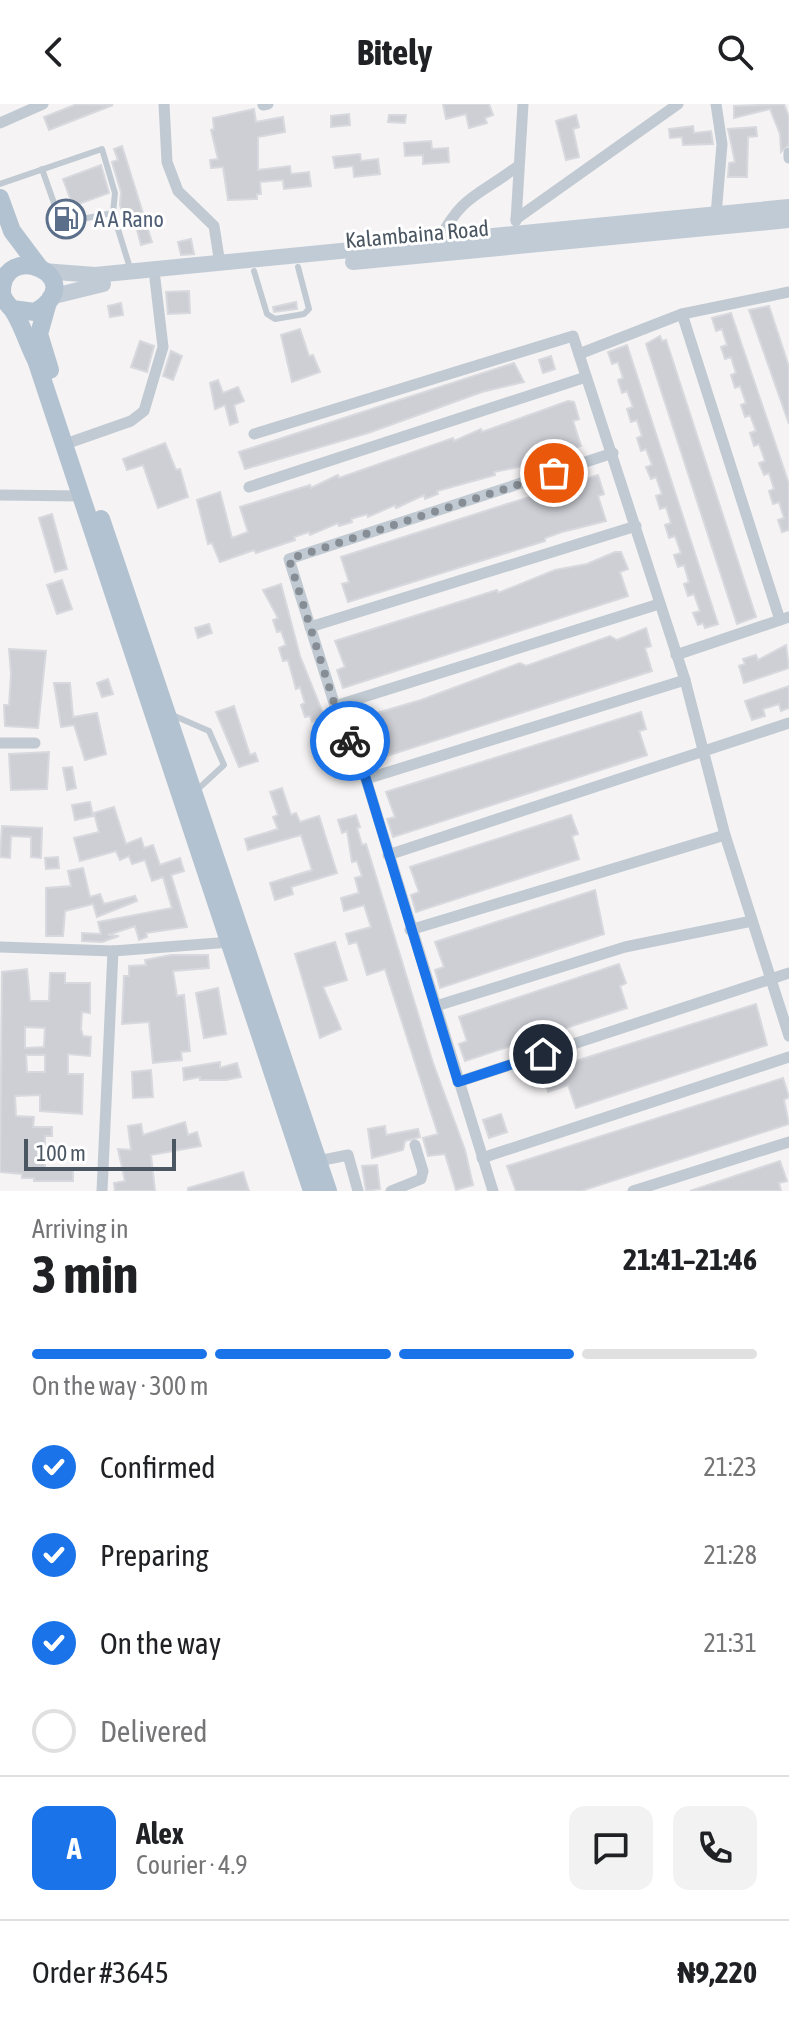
<!DOCTYPE html>
<meta charset="utf-8">
<style>
:root{--surface:#fff;--page:#f2f2f2;--text:#202124;--muted:#757577;--line:#e0e0e0;--accent:#1a73e8}
body{margin:0;font-family:"Asap Condensed",sans-serif;background:var(--page);color:var(--text);height:100vh;display:flex;flex-direction:column;font-size:30px;white-space:nowrap}
*{box-sizing:border-box;margin:0}
p{font-size:26px;color:var(--muted)}
.icon{flex:none;width:44px;height:44px;fill:none;stroke:currentColor;stroke-width:2;stroke-linecap:round;stroke-linejoin:round}
.map{position:relative;height:1087px;overflow:hidden}
.panel{display:flex;flex-direction:column;background:var(--surface);flex:1}
.panel>*{flex:none}
.scale{position:absolute;left:24px;bottom:20px;width:152px;box-sizing:border-box;padding-left:8px;border:4px solid #4a5661;border-top:0;font-size:22px;line-height:28px;white-space:nowrap;color:#4a5661;-webkit-text-stroke:6px #fff;paint-order:stroke}
.pin{position:absolute;display:grid;place-items:center;width:68px;height:68px;color:#fff;margin:-34px;border:4px solid #fff;border-radius:50%;box-shadow:0 2px 8px #0007}
.courier{position:absolute;display:grid;place-items:center;width:80px;height:80px;margin:-40px;border:6px solid #1a73e8;border-radius:50%;background:#fff;color:#222;box-shadow:0 2px 10px #0007}
.overview em{font-style:normal;font-weight:700}
.overview div{display:flex;flex-direction:column-reverse}
.overview{display:flex;align-items:center;justify-content:space-between;height:136px;padding:0 32px}
h1{font-size:52px;font-weight:700;line-height:60px}
.bar{display:grid;grid-template-columns:repeat(4,1fr);gap:12px 8px;align-content:center;height:96px;padding:0 32px}
.bar i{height:10px;border-radius:6px;background:var(--line)}
.bar .active{background:var(--accent)}
.bar p{grid-column:span 4}
.line{display:flex;align-items:center;gap:20px;padding:0 32px;border-top:2px solid var(--line)}
.line div{flex:1}
.round{display:grid;place-items:center;flex:none;width:84px;height:84px;border-radius:16px;background:var(--page)}
ol{padding:0 32px;list-style:none}
li{display:flex;align-items:center;gap:24px;height:88px}
li p{margin-inline-start:auto}
li .icon{padding:8px;border-radius:50%;background:var(--accent);color:#fff;stroke-width:4}
li:last-child{color:var(--muted)}
li i{width:44px;height:44px;border:4px solid var(--line);border-radius:50%}
header{display:flex;justify-content:space-between;align-items:center;height:104px;padding:0 32px;background:var(--surface);font-size:36px;font-weight:700}
.map>svg:first-child{display:block}
</style>
<header><svg class="icon" aria-label="back" viewBox="0 0 24 24"><path d="M15 5l-7 7 7 7"/></svg>Bitely<svg class="icon" aria-label="search" viewBox="0 0 24 24"><circle cx="10" cy="10" r="6"/><path d="M15 15l6 6"/></svg></header>
<div class="map">
<svg width="789" height="1087" viewBox="0 0 789 1087">
<rect width="100%" height="100%" fill="#f5f3f3"/>
<g fill="#cdcfd5" stroke="#d7d9de" stroke-width="2" fill-rule="evenodd">
<path d="M77,0L113,1L49,26L44,13Z"/>
<path d="M443,0H489L493,11L485,14L487,19L469,24L466,10L446,15Z"/>
<path d="M784,0L789,13V41L781,48L780,30L770,5L734,14V2Z"/>
<path d="M254,5L256,18L283,13L285,28L258,33V66L290,62L291,70L309,68L311,82L284,85L283,76L260,78L261,90H257V95L228,96L223,63L211,64L210,56L218,55L211,26L214,25L213,14Z"/>
<path d="M349,10L350,21L331,23V12Z"/>
<path d="M389,11H406L405,19L388,18Z"/>
<path d="M576,11L579,23L573,25L579,53L566,56L556,17Z"/>
<path d="M693,22L694,29L711,27L713,40L683,41L682,33L670,34L669,25Z"/>
<path d="M756,23L757,32L748,33L747,73H728L729,59L735,58L728,25Z"/>
<path d="M431,37L432,45L448,44L449,58L423,60V51L405,52L404,39Z"/>
<path d="M122,42L152,138L141,141L134,114L125,117L120,101L121,88L112,58L118,56L114,45Z"/>
<path d="M360,50L361,57L378,55L380,70L354,73L353,62L335,64L333,53Z"/>
<path d="M101,61L109,89L73,102L63,75Z"/>
<path d="M191,135L194,150L181,151L178,138Z"/>
<path d="M189,187L190,209L168,210L166,188Z"/>
<path d="M296,198L297,205L274,208L273,203Z"/>
<path d="M121,199L123,211L110,213L108,202Z"/>
<path d="M769,202L789,263V320L749,206Z"/>
<path d="M731,209L789,380V426L782,428L778,416L784,414L779,398L773,400L769,387L774,385L769,369L764,371L759,359L765,357L759,340L754,342L750,329L756,327L750,311L745,313L741,301L746,299L740,282L735,284L731,271L736,269L731,253L725,255L721,243L727,241L722,225L716,227L712,214Z"/>
<path d="M300,225L309,252L313,251L320,268L292,278L281,231Z"/>
<path d="M660,232L662,237L666,236L756,513L737,520L646,240Z"/>
<path d="M140,237L154,242L147,268L131,263Z"/>
<path d="M627,241L718,520L705,524L703,519L698,521L693,509L700,507L694,490L688,492L684,480L689,478L684,461L678,463L674,451L681,449L675,432L669,434L665,421L671,419L666,403L660,405L656,392L662,390L656,373L651,375L646,363L652,361L646,345L641,347L637,334L642,332L637,316L631,318L627,305L633,303L627,287L622,289L618,276L623,274L618,258L612,260L608,248Z"/>
<path d="M171,247L182,252L173,276L163,272Z"/>
<path d="M551,252L555,265L543,269L539,256Z"/>
<path d="M514,259L524,278L482,288L368,329L245,365L239,348Z"/>
<path d="M218,276L223,289L238,283L244,297L234,301L238,318L230,321L225,301L215,305L210,279Z"/>
<path d="M568,297L574,298L579,315L573,317L581,342L568,347L567,343L551,349L552,352L522,358L524,362L494,368L495,371L437,387L438,390L425,395L424,391L396,404L395,401L368,413L367,410L351,415L352,418L339,422L338,419L310,431L309,428L294,433L295,436L256,449L254,446L220,458L212,439L208,440L197,396L220,388L232,434L248,428L240,403L310,381L311,384L338,371L339,374L453,334L454,337L481,325L482,328Z"/>
<path d="M165,339L176,366L180,365L188,393L158,404L143,361L127,366L123,355Z"/>
<path d="M598,371L604,390L598,392L606,417L562,428L545,434V437L348,498L342,480L349,478L341,453Z"/>
<path d="M52,410L67,465L55,468L39,414Z"/>
<path d="M615,448H621L628,465L620,468L628,492L343,584L337,566L345,563L335,537L497,486L498,489L555,466L587,460Z"/>
<path d="M62,476L72,505L57,510L47,481Z"/>
<path d="M281,480L300,552L322,607V615L312,618L310,612L305,613L301,601L305,599L300,583L296,585L288,556L283,557L279,544L286,541L281,527L277,528L273,516L278,514L263,486Z"/>
<path d="M209,520L212,529L198,534L195,524Z"/>
<path d="M646,524L651,542L645,544L652,567L368,658L361,641L369,639L360,614L421,596L520,559L526,562L610,532L617,536Z"/>
<path d="M786,541L789,564L744,579L739,562L745,560L743,555L756,551L758,556Z"/>
<path d="M9,545L46,547L38,624L5,622L4,601H9L11,570Z"/>
<path d="M108,575L113,590L102,593L97,579Z"/>
<path d="M54,579H70L73,613L97,609L106,650L85,656L74,621L61,623Z"/>
<path d="M789,582V604L781,607L779,600L763,605L765,612L752,616L745,597Z"/>
<path d="M234,602L250,651L255,649L258,657L239,663L216,608Z"/>
<path d="M641,608L646,625L639,627L647,651L393,733L387,715L395,713L386,688Z"/>
<path d="M49,648L47,685L11,686L9,650Z"/>
<path d="M72,663L76,684L67,686L63,664Z"/>
<path d="M282,684L291,711L296,709L300,718L319,712L337,769L291,783L293,790L275,796L270,779L312,766L301,731L248,746L245,735L278,725L273,713L278,711L270,688Z"/>
<path d="M90,698L93,712L75,716L72,701Z"/>
<path d="M114,703L126,740L141,734L144,744L153,741L160,761L180,754L184,767L171,771L187,823L146,829L147,833L139,836L135,822L108,831L119,832L102,838L82,837V829L101,830L98,818L172,804L163,773L152,777L145,756L132,760L129,752L120,756L116,747L80,757L74,734L99,728L94,709Z"/>
<path d="M356,711L360,723L357,724L362,741L366,740L433,959L465,1046L473,1081L456,1086L445,1050L428,1052L423,1034L438,1030L385,865L367,871L357,838L349,840L346,830L371,823L364,801L344,807L341,794L359,789L355,774L362,772L357,757L352,758L347,727L342,729L338,716Z"/>
<path d="M571,711L578,730L572,732L579,755L416,808L411,791L419,788L410,763Z"/>
<path d="M2,722L42,724L41,754L31,753V733L11,732L10,754L0,753Z"/>
<path d="M58,753L59,764L46,765L45,754Z"/>
<path d="M83,764L90,793L100,790L104,800L135,792L137,797L97,813L93,800L65,807L63,832H46V784L71,782L68,767Z"/>
<path d="M595,786L604,830L440,884L435,866L444,863L435,838Z"/>
<path d="M335,838L347,876L323,883L341,925L320,934L295,850Z"/>
<path d="M171,851H208L209,864L173,867L177,892L184,891L190,947L181,948L182,956L153,959L149,918L122,920L124,872H129V862L146,861L145,856Z"/>
<path d="M619,860L626,879L620,882L627,904L465,957L459,940L467,937L459,913Z"/>
<path d="M27,865L30,897H49L50,869H65V879H90V909L82,908L81,925L83,932L91,933L90,952L68,950V970H83L82,1010L40,1007V991L15,992L16,1012L34,1013L33,1023H52V1032H45V1064L73,1065V1077H34V1074H22V1070L0,1068L2,868ZM25,923L45,924L44,943L25,944ZM26,951H45V968H27Z"/>
<path d="M218,884L226,930L204,934L196,889Z"/>
<path d="M756,900L767,941L576,1004L568,981L548,988L541,968Z"/>
<path d="M220,958V964L237,959L241,973L226,976H200V973L184,976L183,964Z"/>
<path d="M151,966L153,993L133,994L132,968Z"/>
<path d="M783,974L789,993L784,996L789,1020L581,1087H516L507,1062Z"/>
<path d="M501,1010L507,1028L489,1034L483,1016Z"/>
<path d="M185,1018L188,1031L197,1028L201,1042L151,1051L155,1087H115L114,1079L125,1077L118,1045L131,1046L128,1022L141,1020L143,1031Z"/>
<path d="M385,1022L386,1031L418,1025L420,1033L405,1037L403,1046L372,1054L368,1025Z"/>
<path d="M780,1057L787,1077L779,1079L781,1087H690Z"/>
<path d="M377,1061L380,1085L366,1087L362,1062Z"/>
<path d="M243,1068L249,1087H188V1084Z"/>
</g>
<g fill="none" stroke-linecap="round" stroke-linejoin="round">
<g stroke="#c1cad2" stroke-width="6">
<path d="M42,65L61,119L113,109"/>
<path d="M0,80L102,45L115,89L113,109L130,164"/>
<path d="M254,167L267,210L275,215L304,210L309,205L298,163"/>
<path d="M170,610L209,627L224,661L197,686"/>
</g>
<g stroke="#c1cad2" stroke-width="11">
<path d="M164,0L167,58L178,87L214,122L220,160"/>
<path d="M263,1L268,0"/>
<path d="M0,19L43,0"/>
<path d="M789,49V54"/>
<path d="M716,111L722,40L716,0"/>
<path d="M516,115L678,0"/>
<path d="M516,117L523,0"/>
<path d="M438,138C462,90 479,92 518,62"/>
<path d="M682,210L780,516"/>
<path d="M579,250L682,210L789,188"/>
<path d="M254,330L573,232L685,576L725,731L789,932"/>
<path d="M74,337L131,317L144,307L163,243L155,175"/>
<path d="M249,383L586,273"/>
<path d="M0,391L81,392"/>
<path d="M310,523L636,422"/>
<path d="M676,551L789,513"/>
<path d="M335,602L659,500"/>
<path d="M0,639H35"/>
<path d="M366,675L685,576"/>
<path d="M388,751L789,619"/>
<path d="M410,826L725,731"/>
<path d="M0,843L113,847L231,838"/>
<path d="M436,902L625,843L752,817"/>
<path d="M458,978L789,869"/>
<path d="M482,1054L789,953"/>
<path d="M318,1057L348,1051L358,1087"/>
<path d="M102,1087L113,847"/>
<path d="M391,1087L421,1075L423,1067L415,1041"/>
<path d="M493,1087L366,675L335,602L289,455L613,349"/>
<path d="M633,1087L789,1038"/>
</g>
<g stroke="#c1cbd6" stroke-width="16">
<path d="M353,158L789,116"/>
<path d="M43,167L95,171L789,103"/>
<path d="M50,193L103,180"/>
</g>
<g stroke="#b3c2d1" stroke-width="18">
<path d="M0,94L12,127L39,163"/>
<path d="M48,198L39,230L50,266"/>
<path d="M12,205L35,208C94,173 0,133 2,190C4,198 8,200 12,205C22,219 28,241 36,256L312,1087"/>
<path d="M101,415L328,1087"/>
</g>
</g>
<g fill="none" stroke-linecap="round" stroke-linejoin="round">
<path stroke="#868d94" stroke-width="8" stroke-dasharray="0 14.4" d="M350,637L335,602L289,455L554,369"/>
<path stroke="#1a73e8" stroke-width="10" d="M350,637L366,675L458,978L543,950"/>
</g>
<defs>
<symbol id="fuel-ring" viewBox="-11 -11 22 22"><circle r="9.5" fill="#fff" stroke="#5c6f8a" stroke-width="1.5"/><path d="M-5.5-6h7V0h2V4h1.3V-2.5L3-4.5l.8-.8L6-3V5H2.5V1h-1V6h-7ZM-4.2-4.7v3.2H.2V-4.7Z" fill="#5c6f8a"/></symbol>
</defs>
<g fill-rule="evenodd">
<use href="#fuel-ring" x="44" y="93" width="44" height="44"/>
</g>
<g text-anchor="middle" dominant-baseline="central" stroke-width="6" stroke-linejoin="round" paint-order="stroke">
<g font-size="22" fill="#4e5e75" stroke="#fff" text-anchor="start">
<text x="94" y="115">A A Rano</text>
</g>
<g font-size="22" fill="#4a5661" stroke="#fff">
<text transform="translate(417 130) rotate(-5)">Kalambaina Road</text>
</g>
</g>
</svg>
<div class="scale">100 m</div>
<div class="pin" style="left:554px;top:369px;background:#ea580c"><svg class="icon" aria-label="bag" viewBox="0 0 24 24"><path d="M5 8h14l-1 12H6zM9 8a3 3 0 0 1 6 0"/></svg></div>
<div class="pin" style="left:543px;top:950px;background:#1f2937"><svg class="icon" aria-label="home" viewBox="0 0 24 24"><path d="M3 11l9-7 9 7M6 9v11h12V9"/></svg></div>
<div class="courier" style="left:350px;top:637px"><svg class="icon" aria-label="bike" viewBox="0 0 24 24"><circle cx="6" cy="16" r="4"/><circle cx="18" cy="16" r="4"/><path d="M6 16l4-8h5l3 8M10 8l3 8H6M13 5h3"/></svg></div>
</div>
<section class="panel">
<div class="overview"><div><h1>3 min</h1><p>Arriving in</p></div><em>21:41–21:46</em></div>
<div class="bar"><i class="active"></i><i class="active"></i><i class="active"></i><i></i><p>On the way · 300 m</p></div>
<ol>
<li><svg class="icon" aria-label="check" viewBox="0 0 24 24"><path d="M5 12l5 5 9-10"/></svg>Confirmed<p>21:23</p></li>
<li><svg class="icon" aria-label="check" viewBox="0 0 24 24"><path d="M5 12l5 5 9-10"/></svg>Preparing<p>21:28</p></li>
<li><svg class="icon" aria-label="check" viewBox="0 0 24 24"><path d="M5 12l5 5 9-10"/></svg>On the way<p>21:31</p></li>
<li><i></i>Delivered</li>
</ol>
<div class="line" style="height:144px"><b class="round" style="background:var(--accent);color:#fff">A</b><div><b>Alex</b><p>Courier · 4.9</p></div><a class="round"><svg class="icon" aria-label="chat" viewBox="0 0 24 24"><path d="M4 5h16v11H9l-5 4z"/></svg></a><a class="round"><svg class="icon" aria-label="phone" viewBox="0 0 24 24"><path d="M5 4h4l2 5-3 2q2 4 5 5l2-3 5 2v4C11 20 4 13 5 4z"/></svg></a></div>
<div class="line" style="height:104px"><div>Order #3645</div><b>₦9,220</b></div>
</section>
